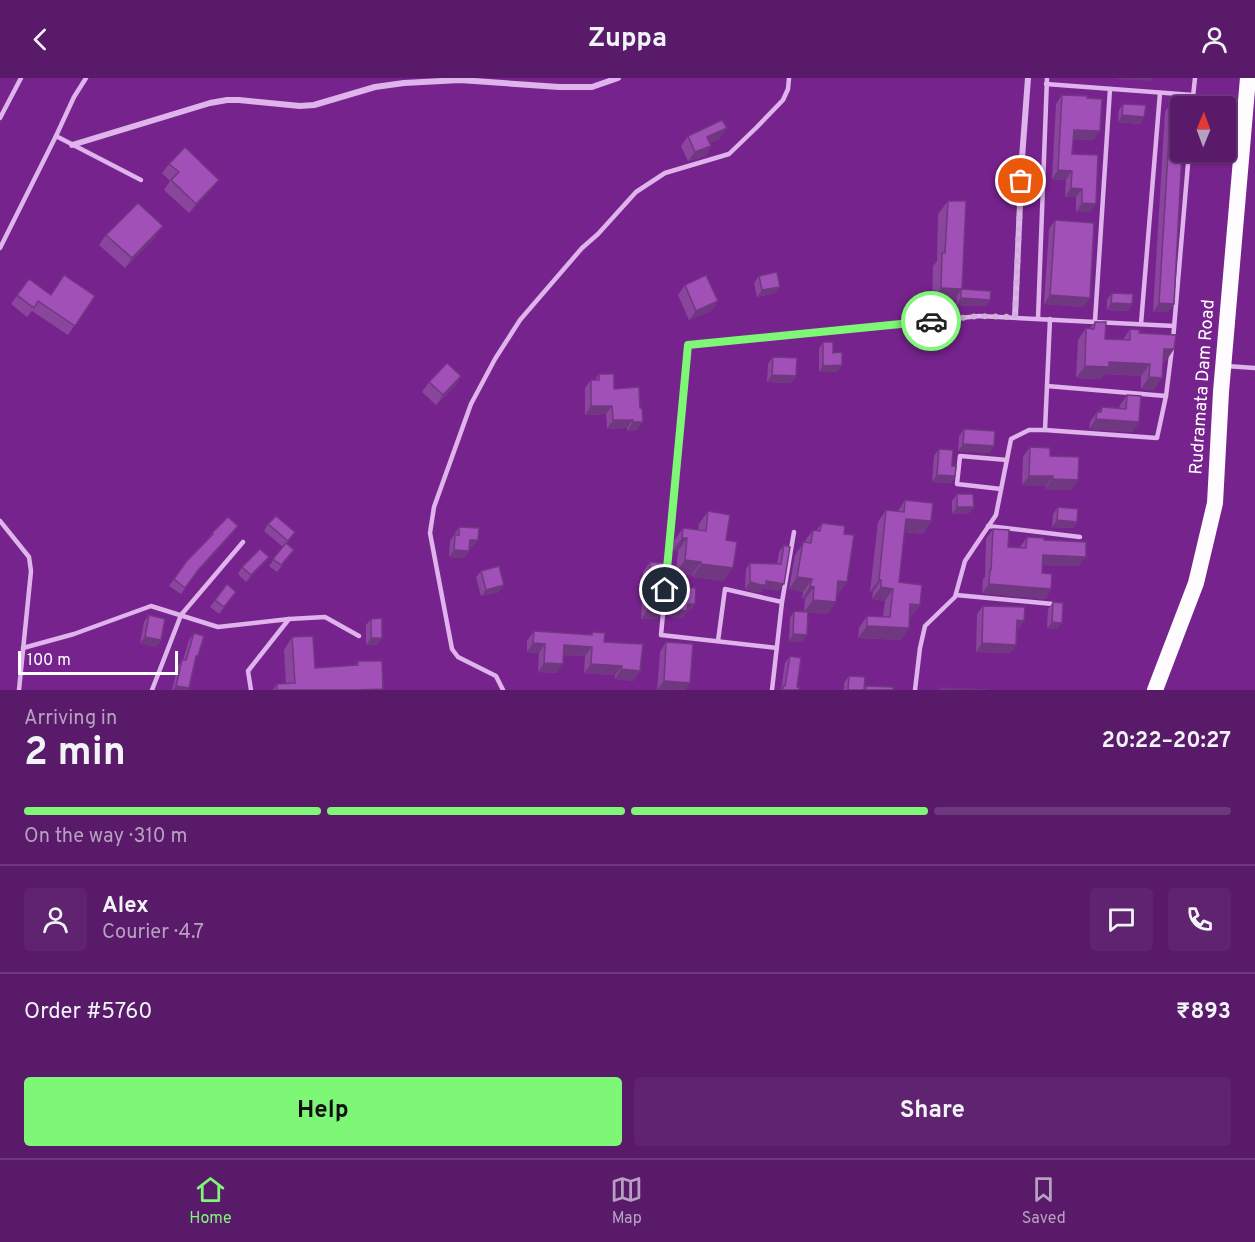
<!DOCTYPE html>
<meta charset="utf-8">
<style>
:root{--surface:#591a6a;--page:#5f2370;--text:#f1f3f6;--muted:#b7a1c1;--line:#6e387e;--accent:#7ef776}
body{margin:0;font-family:Overpass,sans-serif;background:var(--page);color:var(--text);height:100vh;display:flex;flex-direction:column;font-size:22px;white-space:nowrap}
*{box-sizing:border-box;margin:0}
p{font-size:20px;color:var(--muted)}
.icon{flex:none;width:33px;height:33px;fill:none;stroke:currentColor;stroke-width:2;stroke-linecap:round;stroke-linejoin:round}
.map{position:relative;height:612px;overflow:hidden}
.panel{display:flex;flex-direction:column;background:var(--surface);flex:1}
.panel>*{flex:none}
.needle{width:39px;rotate:1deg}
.buttons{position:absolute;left:1170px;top:18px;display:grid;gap:12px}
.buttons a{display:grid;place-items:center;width:66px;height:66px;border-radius:6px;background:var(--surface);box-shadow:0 2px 4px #0004,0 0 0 2px var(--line);font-size:30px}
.scale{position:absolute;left:18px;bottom:15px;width:160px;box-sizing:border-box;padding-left:6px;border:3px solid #fff;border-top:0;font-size:16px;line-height:21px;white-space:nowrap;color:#fff;-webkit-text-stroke:4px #77238e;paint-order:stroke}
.pin{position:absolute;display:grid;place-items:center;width:51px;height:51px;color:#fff;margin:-26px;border:3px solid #fff;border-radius:50%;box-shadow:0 2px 6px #0007}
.courier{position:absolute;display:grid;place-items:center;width:60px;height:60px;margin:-30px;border:4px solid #7ef776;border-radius:50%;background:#fff;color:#222;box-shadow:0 2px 8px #0007}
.overview em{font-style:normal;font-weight:700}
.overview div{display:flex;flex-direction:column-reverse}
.overview{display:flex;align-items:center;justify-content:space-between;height:102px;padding:0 24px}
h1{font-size:39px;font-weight:700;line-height:45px}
.bar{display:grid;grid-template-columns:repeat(4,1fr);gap:9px 6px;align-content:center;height:72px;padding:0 24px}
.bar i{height:8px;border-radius:4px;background:var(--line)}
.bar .current{background:var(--accent)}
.bar p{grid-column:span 4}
.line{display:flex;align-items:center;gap:15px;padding:0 24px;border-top:2px solid var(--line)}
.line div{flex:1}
.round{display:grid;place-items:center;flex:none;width:63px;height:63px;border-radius:6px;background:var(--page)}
.button{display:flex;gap:12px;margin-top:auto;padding:12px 24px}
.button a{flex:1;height:69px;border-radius:6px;background:var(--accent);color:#111;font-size:24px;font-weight:700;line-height:69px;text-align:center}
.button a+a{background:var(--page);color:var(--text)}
header{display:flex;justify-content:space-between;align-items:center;height:78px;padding:0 24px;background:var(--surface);font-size:27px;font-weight:700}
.tab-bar{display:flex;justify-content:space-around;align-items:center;height:84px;border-top:2px solid var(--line);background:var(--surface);font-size:16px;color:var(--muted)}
.tab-bar a{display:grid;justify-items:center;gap:3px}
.tab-bar .current{color:var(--accent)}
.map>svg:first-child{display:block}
</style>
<header><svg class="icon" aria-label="back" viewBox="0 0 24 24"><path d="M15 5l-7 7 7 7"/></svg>Zuppa<svg class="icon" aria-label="person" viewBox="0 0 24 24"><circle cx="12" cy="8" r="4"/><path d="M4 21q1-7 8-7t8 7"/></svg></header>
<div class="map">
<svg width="1255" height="612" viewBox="0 0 1255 612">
<rect width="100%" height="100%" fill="#77238e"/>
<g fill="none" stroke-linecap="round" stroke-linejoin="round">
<g stroke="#dfb3eb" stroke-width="4.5">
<path d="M1046,6L1193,17"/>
<path d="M1192,28L1195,0"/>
<path d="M0,40L21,0"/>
<path d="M56,58L141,102"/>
<path d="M0,170L56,58L74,19L86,0"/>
<path d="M1038,241L1047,0"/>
<path d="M1095,243L1110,11"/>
<path d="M1141,246L1160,15"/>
<path d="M1173,262L1189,74"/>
<path d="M1226,288L1255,290"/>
<path d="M1047,308L1166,318"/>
<path d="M1045,352L1050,241"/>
<path d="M1001,411L957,406L960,378L1007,382"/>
<path d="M0,443L29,479L31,493L19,612"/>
<path d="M988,448L1080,459"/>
<path d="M956,517L1053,526"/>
<path d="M718,563L725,511L782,524"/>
<path d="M23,570L74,556L151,528L218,549L289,541"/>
<path d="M777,570L661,557L688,267L878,249L979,238L1174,248"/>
<path d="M152,612L181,537L243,464"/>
<path d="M251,612L248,593L289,541L325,539L359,558"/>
<path d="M503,612L496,598L458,579L452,571L430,455L434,429L471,326L495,281L520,242L582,170L598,156L636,114L665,95L729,76L756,50L783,22L788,11L789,0"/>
<path d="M772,612L782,524L794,454"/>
<path d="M915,612L920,570L925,548L955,519L965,483L996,437L1011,361L1029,352H1045L1157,360L1166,318L1172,270"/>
</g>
<g stroke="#dfb3eb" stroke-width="6">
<path d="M72,67L210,25L227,22H239L300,28L314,27L375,9L404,5L460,2L559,9H592L618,0"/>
<path d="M1015,239L1022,80L1028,0"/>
</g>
<path stroke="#fefcff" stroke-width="16" d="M1155,612L1196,505L1215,425L1221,314L1248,0"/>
</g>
<g fill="#8a459d">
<path d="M1062,17L1094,62L1073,61L1072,76L1096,126L1090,134H1076V119H1065L1066,102L1052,101L1056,26Z"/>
<path d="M1171,25L1180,28L1168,234H1153L1165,34Z"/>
<path d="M1123,26L1144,39L1140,46L1118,44L1119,32Z"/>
<path d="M688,58L720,60L710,65L711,68L705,78L688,83L681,68Z"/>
<path d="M169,86L212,111L189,135L164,112L170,103L162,95Z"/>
<path d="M948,123L962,211L990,222L985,228L956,227L957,219L953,224L932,223L933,188L937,183L938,136Z"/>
<path d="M1055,142L1084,229L1044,226L1049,151Z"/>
<path d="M106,157L156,158L125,190L99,167Z"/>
<path d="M759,198L780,209L775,215L757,219L754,205Z"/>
<path d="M29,201L51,217L95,218L68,257L32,233L27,239L11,226Z"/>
<path d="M685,207L718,223L711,233L689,242L678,217Z"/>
<path d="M1112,215L1132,226L1128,233L1107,232V222Z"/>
<path d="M1095,244L1105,261L1123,262L1130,251L1174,271L1166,283H1163L1154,312L1141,311V298L1104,296L1100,301L1076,300L1078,262L1086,250H1090Z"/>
<path d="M823,264L833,275L842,287L837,294H819V271Z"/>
<path d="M773,279L796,298L791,305L767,304L768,286Z"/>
<path d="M599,296L614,311L639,309L637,352L627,353V350L607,351L606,336L585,337V310L591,302H595Z"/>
<path d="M461,298L455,308L436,327L422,314L429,304Z"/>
<path d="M1127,317L1139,344L1132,354L1089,351L1090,344L1097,334H1099L1102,329L1119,330L1120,327Z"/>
<path d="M964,351L990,375L958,373L959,358Z"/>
<path d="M1030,369L1050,378L1078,402L1071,412L1045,411L1046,408L1022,407L1023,379Z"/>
<path d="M939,371L955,398L951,405L932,404L934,378Z"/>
<path d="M957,416L974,429L969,435L952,436V423Z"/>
<path d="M905,422L931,443L923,456L904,454L899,504L920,527L911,539L910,538L909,550L901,562L858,560L859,550L867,538H883L885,523L872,521L873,514H870L878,444L886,432L898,433Z"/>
<path d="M1058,429L1077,444L1073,450L1052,449L1053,436Z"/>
<path d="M708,433L726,462L724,503L692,499V497L676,495L678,473H673L674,463L683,450L698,452L699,446Z"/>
<path d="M822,445L844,456L847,504L838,516H837L836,524L827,536L808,534L802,564L789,563L790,540L794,533L804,534L805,521H802L803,514L789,511L795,477L813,452L816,453Z"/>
<path d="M268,446L290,461L286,466L294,472L277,494L269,488L283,469L264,453Z"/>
<path d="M459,449L478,462L473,469H469V473L464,480L449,479L450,463Z"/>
<path d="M993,451L1008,469H1020L1027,459L1044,462L1079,488L1042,487V495L1051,511L1045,521L982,515L983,501L985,499L986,461Z"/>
<path d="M212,455H233L194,498L181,516L169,508L186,484L207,462Z"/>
<path d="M784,467L779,513L764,510L761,514H756L745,511L746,491L750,485L777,486L779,474Z"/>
<path d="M650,484L664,531L657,541H641L643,494Z"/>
<path d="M264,485L246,504L238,496L242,489Z"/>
<path d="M481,493L499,514L481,518L476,499Z"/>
<path d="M227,506L236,514L219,536L210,529Z"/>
<path d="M677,509L691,533H687L683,540L670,539L673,516Z"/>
<path d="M1053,524L1057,551H1047L1048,531Z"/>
<path d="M983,528L1024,543L1018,551H1017L1016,567L1010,575L976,574L977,536Z"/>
<path d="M149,537L161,562L156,569L140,565L144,544Z"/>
<path d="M371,541L382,560L377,567H366V547Z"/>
<path d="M534,553L591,557L592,554L640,593L633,603L615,601V597L584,595L585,578L564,577L557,595L538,594L539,575L527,574V563Z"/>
<path d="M194,555L196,581L189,610L188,612H172L178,588L183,582L189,562Z"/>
<path d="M292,559L315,590L355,588L358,583L383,611L382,612H273L277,606H286L284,572Z"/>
<path d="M666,564L685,612H657L660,574Z"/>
<path d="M790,578L797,609L799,612H781L785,585Z"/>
<path d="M849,598L864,611L866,608L893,612H844V605Z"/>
</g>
<g fill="#703880">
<path d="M1118,0H1152L1151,3L1117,1Z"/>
<path d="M1122,37L1144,39L1140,46L1118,44Z"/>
<path d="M727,50L720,60L700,69L707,59Z"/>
<path d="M1074,52L1100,53L1094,62L1068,61Z"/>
<path d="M711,68L705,78L688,83L695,74Z"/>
<path d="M1058,92L1072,93L1066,102L1052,101Z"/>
<path d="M219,102L212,111L189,135L196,126Z"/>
<path d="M1071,110L1082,111L1076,119H1065Z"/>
<path d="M1082,125L1096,126L1090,134H1076Z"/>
<path d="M163,148L156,158L125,190L132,180Z"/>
<path d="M780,209L775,215L757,219L762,212Z"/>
<path d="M941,210L962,211L953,224L932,223Z"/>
<path d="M1050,217L1090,220L1084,229L1044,226Z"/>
<path d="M961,220L990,222L985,228L956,227Z"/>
<path d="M718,223L711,233L689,242L696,233Z"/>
<path d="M1111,225L1132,226L1128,233L1107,232Z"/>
<path d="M1159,225L1174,226L1168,234H1153Z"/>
<path d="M1164,271H1174L1166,283H1155Z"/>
<path d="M1109,284L1150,286L1141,298L1104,296L1100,301L1076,300L1085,288Z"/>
<path d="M842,287L837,294H819L823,288Z"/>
<path d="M772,297L796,298L791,305L767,304Z"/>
<path d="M461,298L455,308L436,327L443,317Z"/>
<path d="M1149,299L1162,300L1154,312L1141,311Z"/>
<path d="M591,328H612L606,336L585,337Z"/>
<path d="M1096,341L1139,344L1132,354L1089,351Z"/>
<path d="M613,342H633L627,350L607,351Z"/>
<path d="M633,344H643L637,352L627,353Z"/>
<path d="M963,366L994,368L990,375L958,373Z"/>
<path d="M937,397L955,398L951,405L932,404Z"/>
<path d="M1029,398H1053L1046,408L1022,407Z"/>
<path d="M1052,401L1078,402L1071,412L1045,411Z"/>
<path d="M957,429H974L969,435L952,436Z"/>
<path d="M906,441L931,443L923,456L897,453Z"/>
<path d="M1057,442L1077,444L1073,450L1052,449Z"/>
<path d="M238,448L233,455L194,498L181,516L199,491Z"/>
<path d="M682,460H687L678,473H673Z"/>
<path d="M470,462H478L473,469L465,468Z"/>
<path d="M454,472L469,473L464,480L449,479Z"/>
<path d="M1043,477L1086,479L1079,488L1036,487Z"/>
<path d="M269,479L264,485L246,504L251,497Z"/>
<path d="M685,482L701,484L692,497L676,495Z"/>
<path d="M701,486L733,490L724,503L692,499Z"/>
<path d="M797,499L812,501L803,514L789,511Z"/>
<path d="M879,502H881L873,514H870Z"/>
<path d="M766,503L784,506L779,513L764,510L761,514H756L745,511L750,504Z"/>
<path d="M838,503L847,504L838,516L829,515Z"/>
<path d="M989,506L1051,511L1045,521L982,515Z"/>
<path d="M504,507L499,514L481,518L486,512Z"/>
<path d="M810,508L814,509L805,521H802Z"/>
<path d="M881,509L893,511L885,523L872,521Z"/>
<path d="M813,522L836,524L827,536L804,534Z"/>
<path d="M688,526H695L691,533H683Z"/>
<path d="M910,526L920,527L911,539L902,538Z"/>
<path d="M648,531H664L657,541H641Z"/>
<path d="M674,532L687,533L683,540L670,539Z"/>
<path d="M1017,542L1024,543L1018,551H1011Z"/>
<path d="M1052,544L1062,545L1057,551H1047Z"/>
<path d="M867,548L909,550L901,562L858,560Z"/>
<path d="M793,556L807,557L802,564L789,563Z"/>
<path d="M145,559L161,562L156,569L140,565Z"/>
<path d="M371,560H382L377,567H366Z"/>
<path d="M533,565L545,566L539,575L527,574Z"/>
<path d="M982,565L1016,567L1010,575L976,574Z"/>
<path d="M564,567L592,569L585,578L558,576Z"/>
<path d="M544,585L563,586L557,595L538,594Z"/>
<path d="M591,586L622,588L615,597L584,595Z"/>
<path d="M621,591L640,593L633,603L615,601Z"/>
<path d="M664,603L690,605L685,612H657Z"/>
<path d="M176,608L189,610L188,612H173Z"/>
</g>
<g fill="#a050b7" stroke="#703880" stroke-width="1.5">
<path d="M1062,17L1088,18L1087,20L1102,21L1100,53L1074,52L1072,76L1098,77L1096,126L1082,125V111L1071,110L1072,93L1058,92Z"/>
<path d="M1171,25L1187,26V28H1180V74H1182L1174,226L1159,225Z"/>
<path d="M1123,26L1146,27L1144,39L1122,37Z"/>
<path d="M722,42L727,50L707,59L711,68L695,74L688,58Z"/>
<path d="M185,69L219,102L196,126L171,102L179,94L169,86Z"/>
<path d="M948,123H966L962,211L941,210L942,175H945Z"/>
<path d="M138,125L163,148L132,180L106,157Z"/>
<path d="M1055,142L1094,145L1090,220L1050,217Z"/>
<path d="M777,194L780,209L762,212L759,198Z"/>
<path d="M64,197L95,218L75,248L38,223L34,230L17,217L29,201L51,217Z"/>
<path d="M706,197L718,223L696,233L685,207Z"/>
<path d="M961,211L991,213L990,222L961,220Z"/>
<path d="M1112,215L1133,216L1132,226L1111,225Z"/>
<path d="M1095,244H1106L1105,261L1130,262V251L1140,252L1139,255L1176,257L1174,271H1164L1162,300L1149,299L1150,286L1109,284V289L1085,288L1086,250L1094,251Z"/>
<path d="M823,264H833V275L842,274V287L823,288Z"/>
<path d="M773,279L797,280L796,298L772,297Z"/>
<path d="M447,285L461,298L443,317L429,304Z"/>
<path d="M599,296H614V311L639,309L640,330H642L643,344H633V342H613L612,328H591V302H599Z"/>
<path d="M1127,317L1141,318L1139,344L1096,341L1097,334H1101L1102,329L1126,331Z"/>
<path d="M964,351L995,353L994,368L963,366Z"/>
<path d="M1030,369L1050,370V378L1079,379L1078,402L1052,401L1053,398H1029Z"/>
<path d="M939,371L953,372L952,388H956L955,398L937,397Z"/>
<path d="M957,416H973L974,429H957Z"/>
<path d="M905,422L933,425L931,443L906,441L899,504L922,507L920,527L910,526L909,550L867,548V538L890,539L893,511L881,509V502H879L886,432L904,434Z"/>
<path d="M1058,429L1078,431L1077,444L1057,442Z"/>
<path d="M708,433L730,437L726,462L737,464L733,490L701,486V484L685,482L687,460H682L683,450L706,453Z"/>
<path d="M276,438L295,454L288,463L268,446Z"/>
<path d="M228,439L238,448L199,491L185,510L174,501L186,484L213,456L212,455Z"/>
<path d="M822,445L845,448L844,456L854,457L847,504L838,503L836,524L813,522L814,509L810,508L812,501L797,499L803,464L811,465L813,452L820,453Z"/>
<path d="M459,449L479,450L478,462H470L469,473L454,472L455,457H459Z"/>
<path d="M993,451L1009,452L1008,469L1026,470L1027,459L1044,460V462L1086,464V479L1043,477L1042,495L1052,496L1051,511L989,506L990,492H991Z"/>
<path d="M286,465L294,472L281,487L273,481Z"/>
<path d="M784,467L790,469L784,506L766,503V507H761L750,504V485L781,486Z"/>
<path d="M260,471L269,479L251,497L242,489Z"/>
<path d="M650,484L666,485L664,531H648Z"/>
<path d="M499,488L504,507L486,512L481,493Z"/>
<path d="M227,506L236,514L224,529L215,522Z"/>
<path d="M677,509L696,510L695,526H688L687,533L674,532Z"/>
<path d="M1053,524L1063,525L1062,545L1052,544Z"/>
<path d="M983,528L1025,529L1024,543L1017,542L1016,567L982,565Z"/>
<path d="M794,533L808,534L807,557L793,556Z"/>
<path d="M149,537L165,541L161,562L145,559Z"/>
<path d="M382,540V560H371V541Z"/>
<path d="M534,553L592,557V554L605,555L604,564L643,566L640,593L621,591L622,588L591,586L592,569L564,567L563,586L544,585L545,566L533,565Z"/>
<path d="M194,555L204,558L198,578H196L189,610L176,608L182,582H186Z"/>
<path d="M313,558L315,590L358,587V583H382L383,611L357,612H277V606L295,605L292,559Z"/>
<path d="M666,564L693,566L690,605L664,603Z"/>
<path d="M790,578L801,580L797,609H799V612H783V608H785Z"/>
<path d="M849,598L865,599L864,612H848Z"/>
<path d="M866,608L893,609V612H866Z"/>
<path d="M940,610L988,612H940Z"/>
</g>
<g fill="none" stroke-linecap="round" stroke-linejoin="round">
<path stroke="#cfb2d7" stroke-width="6" stroke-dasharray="0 10.8" d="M931,243L979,238L1015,239L1021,103"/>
<path stroke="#7ef776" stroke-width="8" d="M665,512L688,267L931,243"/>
</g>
<g text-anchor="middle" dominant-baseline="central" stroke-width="4.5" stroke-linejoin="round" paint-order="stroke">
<g font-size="18" fill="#fff" stroke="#77238e">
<text transform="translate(1203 309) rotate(-86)">Rudramata Dam Road</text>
</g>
</g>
</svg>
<div class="buttons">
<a><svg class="needle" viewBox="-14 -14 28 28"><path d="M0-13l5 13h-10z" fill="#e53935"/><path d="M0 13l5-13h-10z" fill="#b7a1c1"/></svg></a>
</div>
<div class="scale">100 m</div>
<div class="pin" style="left:1021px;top:103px;background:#ea580c"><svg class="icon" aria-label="bag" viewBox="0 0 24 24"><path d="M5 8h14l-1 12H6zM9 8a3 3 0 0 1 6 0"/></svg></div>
<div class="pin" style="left:665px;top:512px;background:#1f2937"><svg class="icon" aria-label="home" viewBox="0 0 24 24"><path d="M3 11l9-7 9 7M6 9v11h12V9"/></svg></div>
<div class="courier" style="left:931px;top:243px"><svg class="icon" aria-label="car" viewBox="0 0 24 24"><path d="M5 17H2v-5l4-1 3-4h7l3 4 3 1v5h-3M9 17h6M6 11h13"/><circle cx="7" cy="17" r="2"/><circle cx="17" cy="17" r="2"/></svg></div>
</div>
<section class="panel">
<div class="overview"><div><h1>2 min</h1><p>Arriving in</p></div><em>20:22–20:27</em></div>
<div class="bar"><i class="current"></i><i class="current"></i><i class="current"></i><i></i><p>On the way · 310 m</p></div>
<div class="line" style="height:108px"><a class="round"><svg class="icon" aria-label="person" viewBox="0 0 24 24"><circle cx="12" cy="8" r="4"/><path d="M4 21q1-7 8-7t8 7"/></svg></a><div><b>Alex</b><p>Courier · 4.7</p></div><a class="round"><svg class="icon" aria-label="chat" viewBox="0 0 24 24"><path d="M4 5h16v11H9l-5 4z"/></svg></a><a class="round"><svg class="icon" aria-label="phone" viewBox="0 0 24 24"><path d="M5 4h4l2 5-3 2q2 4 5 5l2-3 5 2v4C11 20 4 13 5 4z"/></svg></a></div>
<div class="line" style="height:78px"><div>Order #5760</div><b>₹893</b></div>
<div class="button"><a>Help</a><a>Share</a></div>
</section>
<nav class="tab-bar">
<a class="current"><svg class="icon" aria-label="home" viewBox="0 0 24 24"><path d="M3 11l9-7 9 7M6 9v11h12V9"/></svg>Home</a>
<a><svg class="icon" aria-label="map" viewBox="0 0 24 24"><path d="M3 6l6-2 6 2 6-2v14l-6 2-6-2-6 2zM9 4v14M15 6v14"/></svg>Map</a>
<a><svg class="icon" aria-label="saved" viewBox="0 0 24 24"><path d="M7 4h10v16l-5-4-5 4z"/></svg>Saved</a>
</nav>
